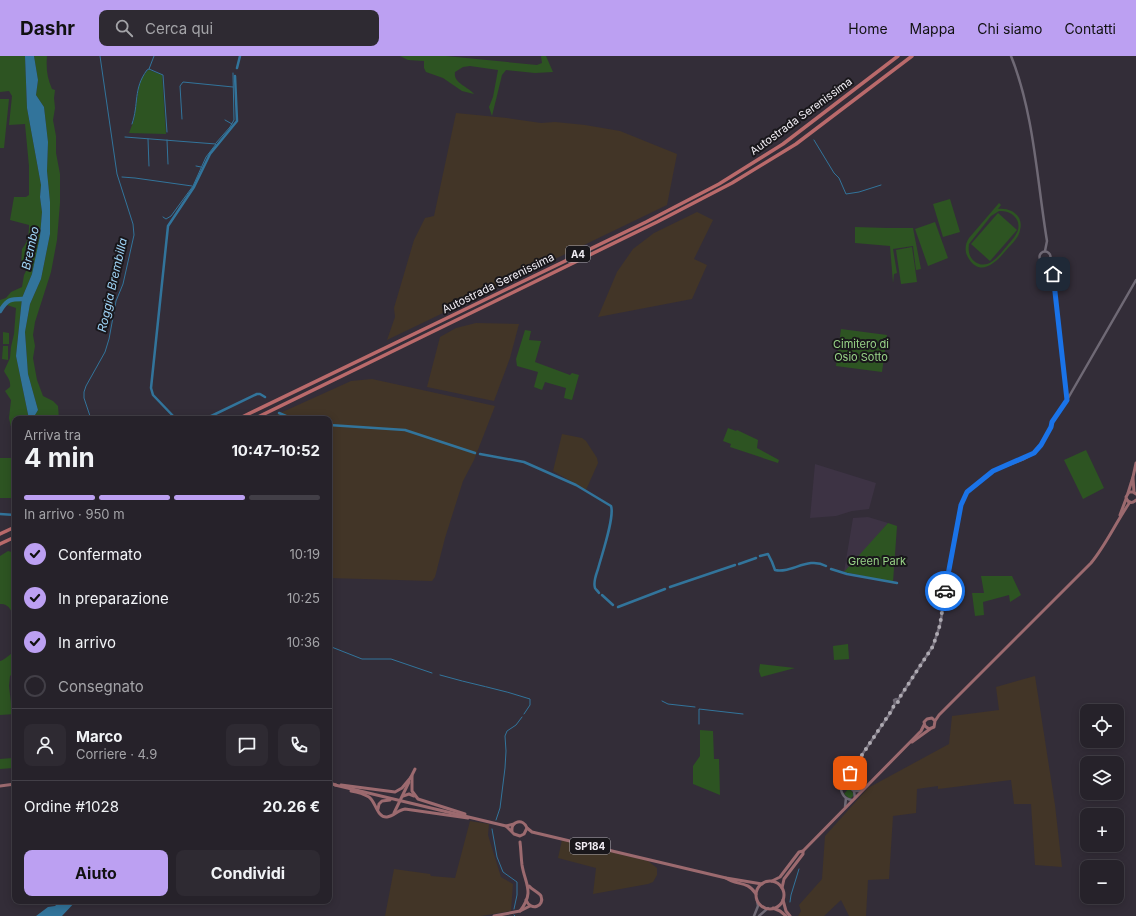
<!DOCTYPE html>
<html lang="it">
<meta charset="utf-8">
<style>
:root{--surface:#26222a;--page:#2e2a32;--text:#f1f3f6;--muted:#a4a4a8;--line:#423f47;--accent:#bca0f2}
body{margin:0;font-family:Inter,sans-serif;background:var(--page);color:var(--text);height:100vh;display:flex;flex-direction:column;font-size:15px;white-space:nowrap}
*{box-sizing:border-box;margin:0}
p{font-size:13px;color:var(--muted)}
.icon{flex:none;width:22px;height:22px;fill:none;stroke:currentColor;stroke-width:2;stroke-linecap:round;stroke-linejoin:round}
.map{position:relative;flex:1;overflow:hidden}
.details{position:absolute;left:12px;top:360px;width:320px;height:488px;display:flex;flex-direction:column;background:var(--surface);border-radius:8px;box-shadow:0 2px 10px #0003,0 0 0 1px var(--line)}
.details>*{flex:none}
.buttons{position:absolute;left:1080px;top:648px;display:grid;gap:8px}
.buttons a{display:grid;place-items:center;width:44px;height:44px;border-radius:8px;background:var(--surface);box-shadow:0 2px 10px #0003,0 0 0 1px var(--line);font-size:20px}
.pin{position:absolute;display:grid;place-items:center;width:34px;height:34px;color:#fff;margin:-17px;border-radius:8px;box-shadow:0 2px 6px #0006}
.courier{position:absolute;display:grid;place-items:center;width:40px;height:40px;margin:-20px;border:3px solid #1a73e8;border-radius:50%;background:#fff;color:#222;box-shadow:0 1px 5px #0007}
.headline em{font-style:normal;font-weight:700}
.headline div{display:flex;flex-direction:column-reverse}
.headline{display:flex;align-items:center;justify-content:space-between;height:68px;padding:0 12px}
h1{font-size:26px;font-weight:700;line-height:30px}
.bar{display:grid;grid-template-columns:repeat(4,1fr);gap:6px 4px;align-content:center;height:48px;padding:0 12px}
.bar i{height:5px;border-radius:3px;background:var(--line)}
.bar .selected{background:var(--accent)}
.bar p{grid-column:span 4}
.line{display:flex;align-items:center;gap:10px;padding:0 12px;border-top:1px solid var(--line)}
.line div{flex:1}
.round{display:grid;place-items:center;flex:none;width:42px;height:42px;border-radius:8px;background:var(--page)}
ol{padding:0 12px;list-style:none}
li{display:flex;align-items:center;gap:12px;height:44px}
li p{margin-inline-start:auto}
li .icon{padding:4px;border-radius:50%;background:var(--accent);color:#111;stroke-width:4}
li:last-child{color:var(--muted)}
li i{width:22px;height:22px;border:2px solid var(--line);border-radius:50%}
.cta{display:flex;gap:8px;margin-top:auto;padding:8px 12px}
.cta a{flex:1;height:46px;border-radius:8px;background:var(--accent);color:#111;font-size:16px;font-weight:700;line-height:46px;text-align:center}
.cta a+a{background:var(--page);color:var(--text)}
header{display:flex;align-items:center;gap:24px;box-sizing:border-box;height:56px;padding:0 20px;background:var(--accent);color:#111}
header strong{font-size:19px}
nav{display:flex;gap:22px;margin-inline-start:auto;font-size:14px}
.search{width:280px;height:36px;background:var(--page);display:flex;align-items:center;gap:10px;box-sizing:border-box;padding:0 14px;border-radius:8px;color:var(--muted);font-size:15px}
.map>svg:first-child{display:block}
</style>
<header>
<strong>Dashr</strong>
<div class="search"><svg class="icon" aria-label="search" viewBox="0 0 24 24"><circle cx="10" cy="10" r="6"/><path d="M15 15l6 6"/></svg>Cerca qui</div>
<nav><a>Home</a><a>Mappa</a><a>Chi siamo</a><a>Contatti</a></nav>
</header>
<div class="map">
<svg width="1136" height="860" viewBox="0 0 1136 860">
<rect width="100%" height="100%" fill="#332d38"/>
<g fill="#413526">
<path d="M562,378L582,382L586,385L597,402L598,407L586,434L553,415Z"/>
<path d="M562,784L648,805L657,812V819L653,826L648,828L593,838L596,812L558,802Z"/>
</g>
<g fill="#423527">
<path d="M456,57L507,62L541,67L555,66L585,69L620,75L677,98L667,149L387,284L395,261L394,252L414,184L425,162L434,160Z"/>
<path d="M697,156L713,164L694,203L707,209L692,243L598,261L617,216L633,193L654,177Z"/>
<path d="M476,267L519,268L510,302L494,345L427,331L440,281L456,272Z"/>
<path d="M372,323L495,350L474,404L463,425L445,482L435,521L432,525L329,522V363H267L351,325Z"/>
<path d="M1035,620L1055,749L1062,811L1035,809L1031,748H1014L1011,724L938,733V730L917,733L916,757L893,760L889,823L868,824L866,860H849L841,844L824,860H798L801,855L799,849L822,823L825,780L868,732L949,688L952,660L999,654L996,631Z"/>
<path d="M470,765L489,768L488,779L501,821L513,828L511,855L481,860H385L394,813L430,818L431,820L455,822Z"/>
</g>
<g fill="#3d3344">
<path d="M815,408L876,427L869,453L852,455L836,460L810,462Z"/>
<path d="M868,461L888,467L865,495L844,516L853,462Z"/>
</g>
<g fill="#2d5422" fill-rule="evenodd">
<path d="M0,0H25L27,52L41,129L40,141L42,156L40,180L32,218L22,242L16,300L29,363H15V442H0V402H13L11,391V371L9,362L11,344L5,335L10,331C11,324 7,321 4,315L10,302L11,291L14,278L16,252L7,249L0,253V244L6,242L11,236L22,231L24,219L27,213L21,210L22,193C28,186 29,178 29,169L10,164L14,141H26L29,139V110L25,68L9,69L12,40L9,35L0,36Z"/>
<path d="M34,0H47C46,12 47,22 52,33L55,34L54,42L55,52L53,64L56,80V97L60,118V147L57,184L51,216L35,266L33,279L35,290L33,302L37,324L43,340L53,345L58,350L59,363H35V359L38,354L28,318L25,276L30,248L41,223L50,178V146L47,115L48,86L44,51L36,39L38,24Z"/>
<path d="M400,0H446L537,9L542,7L541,0H546L553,16L535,17L506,14L502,19L492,60L489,51L493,41L498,14L470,10L463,11L455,16C453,27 467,30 474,38L462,35L443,22L426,16L424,12V5L408,4Z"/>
<path d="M149,14L162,19L166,78L129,77L134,64L139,31L141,24L147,15Z"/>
<path d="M0,43H9L4,92H0Z"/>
<path d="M950,143L960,176L943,181L933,148Z"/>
<path d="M999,147L1001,149L998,153C1011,151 1024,160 1020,174C1019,181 1013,187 1008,192C999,203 982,223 969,203C964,196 965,188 969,182ZM999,155C1010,154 1021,162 1018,174C1016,180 1011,185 1007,190C999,199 988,216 974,205C969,201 968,194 969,188L991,160Z"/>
<path d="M998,157L1017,174L990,205L971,188Z"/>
<path d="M935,166L948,202L928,210L915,173Z"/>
<path d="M855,171L887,172H913L921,213L916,214L913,190L893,193L897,217L894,218L893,227L890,190L855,187Z"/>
<path d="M912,191L917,226L901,228L896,194Z"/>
<path d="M841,273L887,279L882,316L836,310Z"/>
<path d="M525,274L531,275L529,284L541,285L535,306L570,319L572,317L579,319L572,344L564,342L566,332L545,326L542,334L534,331L538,316L517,310L516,303Z"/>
<path d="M3,276L9,277V288H3Z"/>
<path d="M3,290H8V304L2,303Z"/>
<path d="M728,372L736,375L737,374L758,384L757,392L779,404L778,407L730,391L731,388L723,385Z"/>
<path d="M1086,394L1104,432L1083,443L1064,404Z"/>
<path d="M888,467L897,470L893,526L844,516Z"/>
<path d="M8,495L15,497V565C11,556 11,548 0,548V500Z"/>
<path d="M981,520H1012L1021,539L1010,546L1009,539L983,546L984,559L975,560L972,537H984Z"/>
<path d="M848,588L849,603L834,604L833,590Z"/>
<path d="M15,596V609L13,617L10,620L9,630L11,647L15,653V658L0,659V605C5,604 9,598 15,596Z"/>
<path d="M760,608L795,612L761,621L759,615Z"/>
<path d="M700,674L713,675L714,703H719L720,739L693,728V710L700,700Z"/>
<path d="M12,702L13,712L0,713V703Z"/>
<path d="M849,732L853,737V740L850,743L844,738Z"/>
</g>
<g fill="#32749b">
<path d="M25,0H34L38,24L36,39L44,51L48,86L47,115L50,146V178L41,223L30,248L25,276L28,318L38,354L35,359L36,363H29L16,300L22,242L32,218L40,180L42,156L40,141L41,129L27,52Z"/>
<path d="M60,845H76L62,860H36L48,851L55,850Z"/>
</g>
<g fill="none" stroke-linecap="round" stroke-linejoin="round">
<g stroke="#32749b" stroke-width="1">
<path d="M154,0L149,13L163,19L167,76"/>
<path d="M182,63L180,30L183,26L233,31"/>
<path d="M225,64L232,68"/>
<path d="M132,68C139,48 133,33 147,14L149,13"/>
<path d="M125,81L216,88L206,101L193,130L171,160L166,163L163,161"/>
<path d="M148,83L149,110"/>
<path d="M167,84L168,108"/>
<path d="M814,84L834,117L839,122L846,138L859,136L881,129"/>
<path d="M216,87L230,71L234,64L233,17"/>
<path d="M196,110L201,111"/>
<path d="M122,121L135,122L192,130"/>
<path d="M91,363L84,342V336L86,330L105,296L109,283L116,245L123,228L134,179L133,168L117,118L100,0"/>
<path d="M329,590L362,603H391L432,617"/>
<path d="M440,619C470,628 501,633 530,643V649L524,658"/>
<path d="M662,645L668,648L695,651"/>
<path d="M699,668V653L743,658"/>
<path d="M496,764L500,752L505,712L506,695L505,680L507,675L516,669L522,661"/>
<path d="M492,773L497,801L503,816L517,826V839L514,853"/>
<path d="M790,846L791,839L799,813"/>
<path d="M514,859L515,860"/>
</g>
<g stroke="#32749b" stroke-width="2.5">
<path d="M237,12L240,0"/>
<path d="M279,357L286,360"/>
<path d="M176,363L153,339L151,332L168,170L194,131L210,98L237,65L235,20"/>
<path d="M205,363L257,338H260L265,341"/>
<path d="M329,369L405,374L475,397"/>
<path d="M480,398L524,406L576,429L611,450C615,461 601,501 598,513C596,519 593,526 595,532C596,534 598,535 599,537"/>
<path d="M0,458L15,459"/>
<path d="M760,500L768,498L772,506L775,514C791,518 808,500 826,510"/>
<path d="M739,508L756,502"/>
<path d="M831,513L847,518L897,527"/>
<path d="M670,531L735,509"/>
<path d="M602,539L613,549"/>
<path d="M618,551L665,533"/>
</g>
<path stroke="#32749b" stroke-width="4.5" d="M0,255C8,242 11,243 26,243"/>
<g stroke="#6f6975" stroke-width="2.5">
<path d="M1011,0C1034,57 1037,125 1047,185L1045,195"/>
<circle cx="1045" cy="201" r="5.5"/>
<path d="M1047,205L1053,218L1067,343"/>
<path d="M895,647L898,646V644L933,590L940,569L961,449L967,436L993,415L1024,403L1035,397L1038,393L1051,371L1052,366L1067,344L1136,224"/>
<path d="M849,720L848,730L854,735L855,742"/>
<path d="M854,735H859L865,731"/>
<path d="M852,744C844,743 842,738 840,731L891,656L895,647L894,644L896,643L898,644"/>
<path d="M845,751L846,742"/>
<path d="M754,860L758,850L757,844"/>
<path d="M759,860L768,852"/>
</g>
<g stroke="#9c6a6f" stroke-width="3">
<path d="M1133,422L1134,436"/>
<path d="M1128,437L1133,421L1136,407"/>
<path d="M1136,438L1133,436H1129L1126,441C1127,447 1132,448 1136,444"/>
<path d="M1120,459L1126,443"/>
<path d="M935,665L932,662L927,663L924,666L925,670L929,673L934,671L935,665L939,659L1091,507C1106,489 1116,466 1130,446"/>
<path d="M912,686L930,673"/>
<path d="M411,721L415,713"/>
<path d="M412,721V735L418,743L465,758"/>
<path d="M329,727L336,729"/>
<path d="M335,729L506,770L514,768"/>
<path d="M341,729L395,736L402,732L412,720"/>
<path d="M0,730L15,728"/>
<path d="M351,735C357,736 364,738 369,741C376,746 377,762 387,761C394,760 398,754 405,753L468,762"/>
<path d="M403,740L409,738L414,740"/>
<path d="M378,753L379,748L382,745L390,744"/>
<path d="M394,757L409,726"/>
<path d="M506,770L514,778L520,780L524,778L527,772C523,762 511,765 512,775"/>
<path d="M527,772L532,776L726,822L762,828"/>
<path d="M726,822C737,830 747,824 756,838"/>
<path d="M772,825L780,821L799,796L803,795L921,675L924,669"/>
<circle cx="770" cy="839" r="14"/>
<path d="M782,832L784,823L803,798V795"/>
<path d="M526,844C531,856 545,850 541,840C539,836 532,834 529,830"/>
<path d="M783,844L786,855L790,860"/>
<path d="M773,852L780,855L786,860"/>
<path d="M520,855C535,836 525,828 522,809C521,801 521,794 520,786"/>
<path d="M494,860L520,855L530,850"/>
</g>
<g stroke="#ba6a6b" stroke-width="3.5">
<path d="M238,363L646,166L719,128L783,88L898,0"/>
<path d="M254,363L657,166L732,127L796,88L912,0"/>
<path d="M0,478L15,471"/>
<path d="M0,488L15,481"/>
</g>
</g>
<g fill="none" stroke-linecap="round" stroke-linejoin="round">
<path stroke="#aeaab2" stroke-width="4" stroke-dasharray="0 7.2" d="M850,717L892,654L895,647L898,646V644L933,590L940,569L945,535"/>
<path stroke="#1a73e8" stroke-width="5" d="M945,535L961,449L967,436L993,415L1034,397L1041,389L1051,371L1052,366L1067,344L1053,218"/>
</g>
<g text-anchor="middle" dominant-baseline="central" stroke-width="4" stroke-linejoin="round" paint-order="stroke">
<g fill="#19171b" stroke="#b0adb3" stroke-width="1">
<rect x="566" y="190" width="24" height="16" rx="3"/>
<rect x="570" y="782" width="40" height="16" rx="3"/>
</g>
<g font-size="10" font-weight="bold" fill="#f1edf4">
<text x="578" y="198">A4</text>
<text x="590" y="790">SP184</text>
</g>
<g font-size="11" fill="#f1edf4" stroke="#19171b">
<text transform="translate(801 60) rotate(-36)">Autostrada Serenissima</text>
<text transform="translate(498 227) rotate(-26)">Autostrada Serenissima</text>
</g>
<g font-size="11" fill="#98d387" stroke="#19171b">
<text x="861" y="288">Cimitero di<tspan x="861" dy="13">Osio Sotto</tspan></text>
<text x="877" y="505">Green Park</text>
</g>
<g font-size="12" font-style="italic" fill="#9dd1f3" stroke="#19171b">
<text transform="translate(30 192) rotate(-78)">Brembo</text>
<text transform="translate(112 229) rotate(-77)">Roggia Brembilla</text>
</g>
</g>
</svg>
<div class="buttons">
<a><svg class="icon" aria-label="locate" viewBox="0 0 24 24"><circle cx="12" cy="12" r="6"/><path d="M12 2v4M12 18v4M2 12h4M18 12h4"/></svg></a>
<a><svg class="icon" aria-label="layers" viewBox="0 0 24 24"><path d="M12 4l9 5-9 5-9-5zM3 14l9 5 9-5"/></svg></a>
<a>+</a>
<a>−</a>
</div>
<div class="pin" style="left:850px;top:717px;background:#ea580c"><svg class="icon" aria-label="bag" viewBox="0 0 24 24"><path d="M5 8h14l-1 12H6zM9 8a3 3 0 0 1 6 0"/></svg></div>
<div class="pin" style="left:1053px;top:218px;background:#1f2937"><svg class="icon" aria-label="home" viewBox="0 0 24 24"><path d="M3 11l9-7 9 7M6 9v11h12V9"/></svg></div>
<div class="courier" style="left:945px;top:535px"><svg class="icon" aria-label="car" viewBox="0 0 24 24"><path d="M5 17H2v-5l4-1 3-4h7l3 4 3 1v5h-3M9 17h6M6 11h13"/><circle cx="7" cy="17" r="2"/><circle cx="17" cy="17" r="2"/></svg></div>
<section class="details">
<div class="headline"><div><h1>4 min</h1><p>Arriva tra</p></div><em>10:47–10:52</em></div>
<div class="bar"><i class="selected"></i><i class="selected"></i><i class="selected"></i><i></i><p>In arrivo · 950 m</p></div>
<ol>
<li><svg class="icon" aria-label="check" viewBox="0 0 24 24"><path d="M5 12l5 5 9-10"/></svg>Confermato<p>10:19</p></li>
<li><svg class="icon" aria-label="check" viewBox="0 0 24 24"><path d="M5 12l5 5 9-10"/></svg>In preparazione<p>10:25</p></li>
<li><svg class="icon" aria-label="check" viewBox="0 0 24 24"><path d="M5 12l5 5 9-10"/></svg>In arrivo<p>10:36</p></li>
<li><i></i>Consegnato</li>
</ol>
<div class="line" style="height:72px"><a class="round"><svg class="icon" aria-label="person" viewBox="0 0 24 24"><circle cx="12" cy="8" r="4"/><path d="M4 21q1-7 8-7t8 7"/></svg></a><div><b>Marco</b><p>Corriere · 4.9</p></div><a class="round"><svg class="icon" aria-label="chat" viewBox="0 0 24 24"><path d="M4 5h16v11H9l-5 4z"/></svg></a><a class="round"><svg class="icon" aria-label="phone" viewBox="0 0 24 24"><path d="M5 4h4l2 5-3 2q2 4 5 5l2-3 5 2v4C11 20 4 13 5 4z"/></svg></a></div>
<div class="line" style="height:52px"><div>Ordine #1028</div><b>20.26 €</b></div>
<div class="cta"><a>Aiuto</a><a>Condividi</a></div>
</section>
</div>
